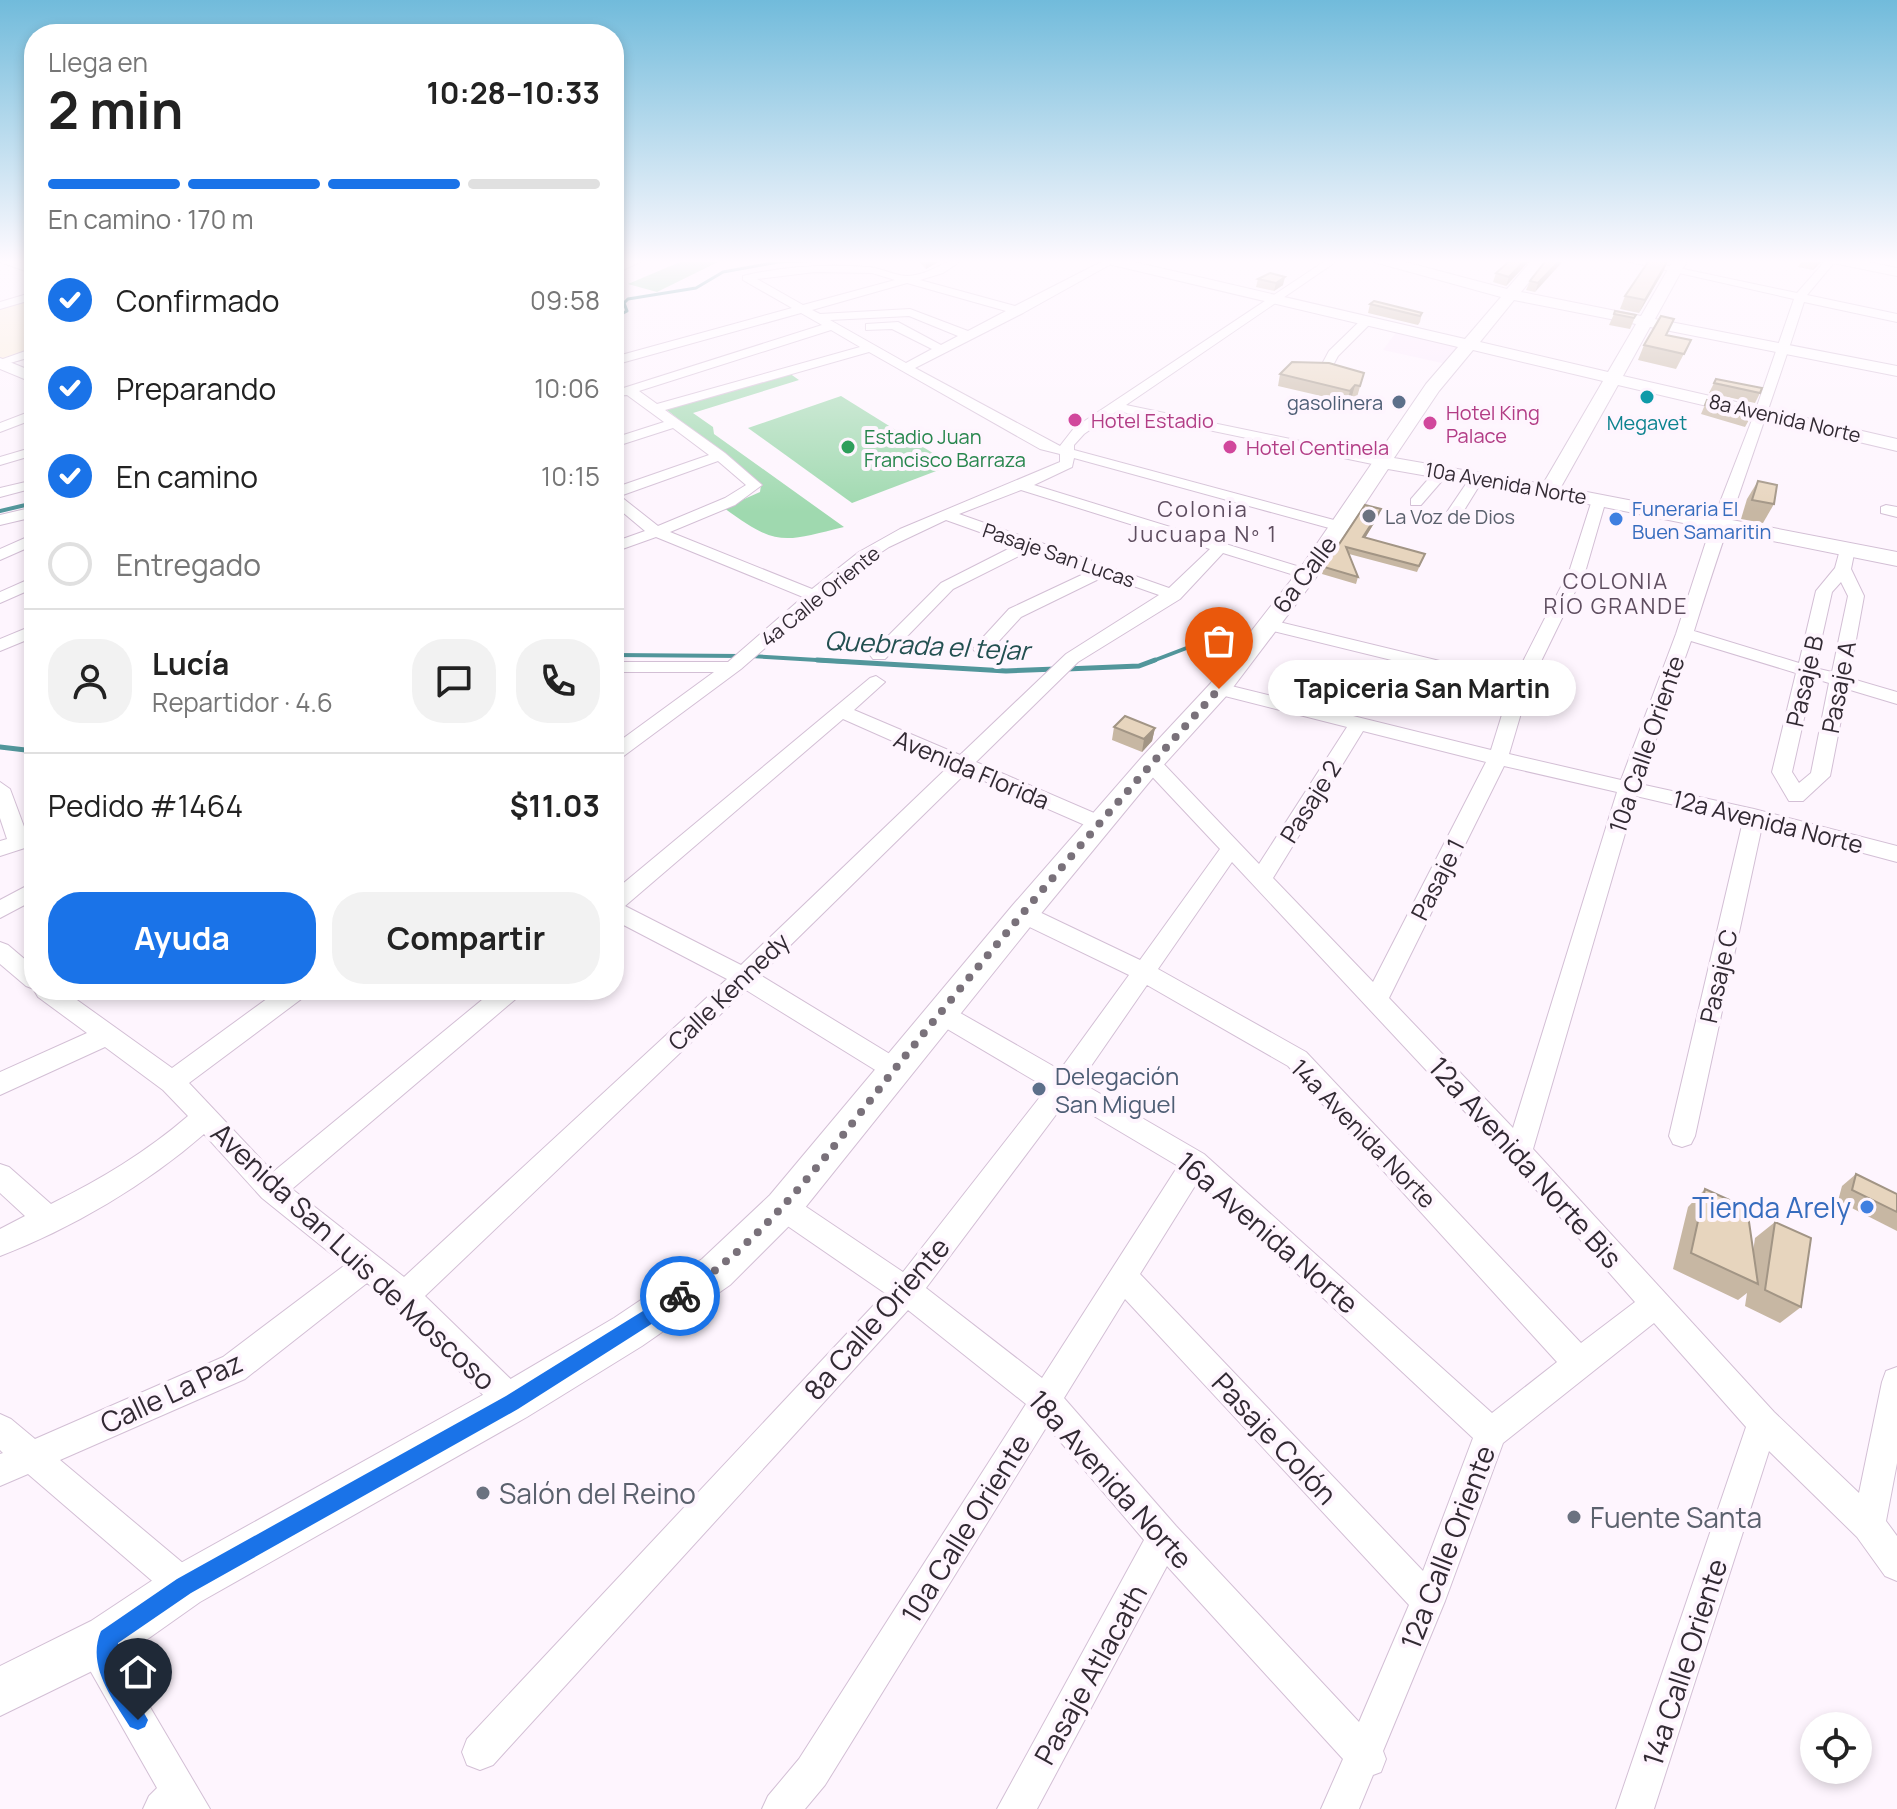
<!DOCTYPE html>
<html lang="es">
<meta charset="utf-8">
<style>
:root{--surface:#fff;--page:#f2f2f2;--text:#222;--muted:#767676;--line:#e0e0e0;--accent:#1a73e8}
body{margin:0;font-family:Manrope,sans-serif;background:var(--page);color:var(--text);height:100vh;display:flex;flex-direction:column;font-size:30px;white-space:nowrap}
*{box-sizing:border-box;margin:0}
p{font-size:26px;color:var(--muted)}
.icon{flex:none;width:44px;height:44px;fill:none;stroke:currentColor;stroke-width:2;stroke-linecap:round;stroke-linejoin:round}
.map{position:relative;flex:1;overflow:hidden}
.details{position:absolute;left:24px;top:24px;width:600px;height:976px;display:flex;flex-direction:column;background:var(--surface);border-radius:32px;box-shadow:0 4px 12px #0003}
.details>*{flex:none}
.buttons{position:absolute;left:1800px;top:1712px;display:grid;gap:16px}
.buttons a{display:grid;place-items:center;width:72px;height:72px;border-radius:50%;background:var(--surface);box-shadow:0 4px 12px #0003;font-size:40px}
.pin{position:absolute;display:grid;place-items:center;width:68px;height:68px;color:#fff;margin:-82px -34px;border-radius:50% 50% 50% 0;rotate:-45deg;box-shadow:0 0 8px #0007}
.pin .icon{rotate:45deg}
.courier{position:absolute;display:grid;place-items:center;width:80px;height:80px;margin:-40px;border:6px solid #1a73e8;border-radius:50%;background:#fff;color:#222;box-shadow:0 2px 10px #0007}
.bubble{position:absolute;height:56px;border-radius:28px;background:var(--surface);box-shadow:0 4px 12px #0003;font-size:26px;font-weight:700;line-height:56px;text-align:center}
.headline em{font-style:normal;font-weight:700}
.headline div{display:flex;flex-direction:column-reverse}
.headline{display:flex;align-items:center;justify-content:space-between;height:136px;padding:0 24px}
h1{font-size:52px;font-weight:700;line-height:60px}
.bar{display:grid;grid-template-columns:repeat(4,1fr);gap:12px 8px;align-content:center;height:96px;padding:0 24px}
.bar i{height:10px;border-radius:6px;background:var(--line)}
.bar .active{background:var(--accent)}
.bar p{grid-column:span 4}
.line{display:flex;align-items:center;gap:20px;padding:0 24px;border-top:2px solid var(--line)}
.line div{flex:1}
.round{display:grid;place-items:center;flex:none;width:84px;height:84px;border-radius:32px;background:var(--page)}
ol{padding:0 24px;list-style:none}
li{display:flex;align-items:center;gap:24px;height:88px}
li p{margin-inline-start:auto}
li .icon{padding:8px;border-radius:50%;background:var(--accent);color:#fff;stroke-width:4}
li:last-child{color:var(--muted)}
li i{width:44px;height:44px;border:4px solid var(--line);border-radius:50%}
.action{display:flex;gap:16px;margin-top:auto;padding:16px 24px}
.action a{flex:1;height:92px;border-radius:32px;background:var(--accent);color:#fff;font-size:32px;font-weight:700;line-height:92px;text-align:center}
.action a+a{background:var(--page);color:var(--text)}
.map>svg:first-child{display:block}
</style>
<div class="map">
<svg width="1897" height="1809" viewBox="0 0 1897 1809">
<rect width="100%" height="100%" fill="#fef5fe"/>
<path fill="#fbebfc" d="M1398,330L1466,345L1451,365L1383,350Z"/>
<path fill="#faedd9" d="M34,295V352L0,363V306Z"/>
<g fill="#9fd9af">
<path d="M687,259H724L657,292L628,284Z"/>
<path d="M789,373L799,380L693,413L713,427L714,434L844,527C783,542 777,547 724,508L760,492L761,485L667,410Z"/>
<path d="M841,396L952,465L852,503L748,428Z"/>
</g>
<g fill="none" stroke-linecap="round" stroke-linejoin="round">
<path stroke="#52969b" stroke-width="3" d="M614,318L627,311L624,303L628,299L696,288L723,272L778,262L843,259"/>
<g stroke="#52969b" stroke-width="4">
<path d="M0,511L34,503"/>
<path d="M614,655L741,656"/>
<path d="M751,656L851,662"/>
<path d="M1150,662L1231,631"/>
</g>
<g stroke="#52969b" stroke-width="5">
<path d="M817,660L1006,671L1056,669"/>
<path d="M1066,669L1139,666L1155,660"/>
<path d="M0,747L34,751"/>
</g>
<defs>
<g id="street">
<path d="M0,259H11L34,267V274L0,262Z"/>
<path d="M634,259H647L614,274V267Z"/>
<path d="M952,259H964L943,273L920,280L1015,306L1107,259H1120L1023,313L915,368L1060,446L1074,428L1328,259H1340L1126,405L1382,458L1389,462L1382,466L1117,411L1084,434L1074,445V450L1345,523L1348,526L1340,531L1074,458L1072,467L1034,485L1313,571L1315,574L1307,579L1223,553L1180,599L1078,662L976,762L1108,819L1111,824L1108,829H1094L966,773L760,975L903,1062L906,1069L903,1076L894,1079L885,1076L746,990L425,1296L523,1391L527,1402L523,1413L512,1417L501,1413L395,1306L367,1283L245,1379L60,1460L196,1574L201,1586L196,1598L184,1603L172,1598L28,1474L0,1486V1454L3,1453L0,1450V1414L11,1419L35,1439L223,1357L345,1265L262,1198L204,1134C147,1184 71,1229 0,1256V1229L25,1216L0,1193V1164L9,1167L51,1204C101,1179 145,1153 188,1116L163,1090L105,1047L0,1095V1072L87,1033L38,997L34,990H63L172,1068L279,990H308L304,997L189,1083L273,1172L494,990H522L518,997L292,1189L404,1277L727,979L614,920V891L870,678L876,676L885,682L854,710L960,755L1066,654L1159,595L1105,576L1021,617L988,653H976L973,649L976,645L1009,609L1090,571L1031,550L953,589L885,659H873L870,655L873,651L941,583L1016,545L946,520L889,547L853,571L741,669L621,758L614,760V745L714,672H614V662H728L803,597L656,537L614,552V542L645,531L614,505V488L709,455L673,428L614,447V438L664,422L627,395L614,396V391L822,325L801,313L614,365V357L792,308L743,280V276C784,266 826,264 869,267C881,268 893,275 905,276C921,277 939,266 952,259ZM815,272L872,273L895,280L803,305L757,279ZM907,283L1006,311L968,331L910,309L820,314L812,310ZM909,316L958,336L941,345L898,322L866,324V330L892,329L932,349L906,363L830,320ZM831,330L860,347L657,404L639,391ZM869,352L1040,449L1060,454V462L900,529L859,552L812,589L670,532L735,505L762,485L725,453L665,410ZM718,461L746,485L725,498L658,526L620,496ZM1021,490L1210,549L1169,588L959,514ZM843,719L949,766L741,965L625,906Z"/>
<path d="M1617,259H1636L1797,293L1827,259H1837L1807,295L1897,314V322L1804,302C1769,412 1728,520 1694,631L1799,663L1816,591L1835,568L1841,546H1853L1855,549L1851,569L1864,596L1849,678L1897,692V704L1847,689L1830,776L1803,801H1789L1772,772L1796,673L1691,641L1640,784L1754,809L1897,846V862L1762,826L1695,1136L1691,1144L1682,1147L1673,1144L1669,1136L1743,821L1636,796L1533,1149L1774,1412L1859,1493L1882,1382L1886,1371L1897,1367V1463L1886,1521L1897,1536V1581L1885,1576L1857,1537L1769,1451L1654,1809H1616L1746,1427L1654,1323L1503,1443L1445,1601L1383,1751L1386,1759L1381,1772L1373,1775L1359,1809H1321L1343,1759L1167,1566L1037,1809H997L1144,1540L1047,1426L825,1785L805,1809H762L768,1796L799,1759L1026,1404L908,1310L493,1765L480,1770L467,1765L462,1752L467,1739L885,1293L773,1216L769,1207L773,1198L783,1194L793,1198L903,1272L1047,1088L932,1020L928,1013L932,1006L940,1003L948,1006L1060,1070L1129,975L1015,920L1012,914L1015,908L1023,906L1031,908L1140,960L1220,849L1144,768L1141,763L1144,758H1158L1259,864L1347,727L1213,693L1210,689L1213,685L1219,683L1491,750L1510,689L1261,628L1258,624L1261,620L1267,619L1514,679L1570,569L1592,500L1594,497H1604L1606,500L1586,569L1529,686L1509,754L1621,780L1676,634L1712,523L1755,412L1794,299ZM1841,582L1848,596L1832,672L1815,668L1832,592ZM1813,678L1829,683L1811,773L1799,783L1792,772ZM1363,731L1486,762L1373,982L1273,878ZM1504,766L1617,792L1513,1128L1389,998ZM1232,862L1510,1160L1635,1302L1581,1343L1306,1052L1158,969ZM1147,985L1288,1066L1557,1362L1492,1413L1204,1154L1080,1082ZM1067,1100L1178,1166L1042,1378L926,1288ZM1198,1181L1473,1438L1423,1571L1140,1274ZM1125,1299L1409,1605L1359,1722L1176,1526L1064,1398Z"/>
<path d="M34,292V299L0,309V302Z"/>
<path d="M1364,317L1374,320L1338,356L1331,369H1323L1321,366L1329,351Z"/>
<path d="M34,348V356L0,366V360Z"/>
<path d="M34,410V419L0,432V423Z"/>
<path d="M34,447V455L0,465V457Z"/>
<path d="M1442,468L1449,472L1447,475L1421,505H1411V499L1437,469Z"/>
<path d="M1477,474L1484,478L1463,512L1460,515H1450L1447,512L1472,475Z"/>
<path d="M34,480V488L0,497V488Z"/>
<path d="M1886,505L1897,507V517L1881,513V507Z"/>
<path d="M34,507V517L0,525V515Z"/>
<path d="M34,534V545L0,560V549Z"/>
<path d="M34,577V588L0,603V592Z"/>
<path d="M34,625V637L0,651V639Z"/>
<path d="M0,782L10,789L26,832L34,830V845L0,856V841L7,839L0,818Z"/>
<path d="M34,882V900L0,918V900Z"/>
<path d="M0,942L8,945L34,967V989L26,986L0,964Z"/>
<path d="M108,1621L120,1626L125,1638L127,1668L210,1809H143L149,1796L157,1788L91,1672V1638L96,1626Z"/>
</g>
<g id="secondary">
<path d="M1097,259H1121L1465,339L1501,297L1374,262L1372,259H1394L1507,289L1533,259H1548L1521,292L1641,316L1674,259H1688L1655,319L1897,366V376L1650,327L1623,376L1897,439V451L1618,385L1561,487L1897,552V566L1599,506L1388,469L1315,579L1228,694L1160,769L1034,922L796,1219L730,1285L642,1346L527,1417L200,1602L125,1655L0,1716V1666L91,1621L168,1570L497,1387L614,1318L702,1259L770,1195L1012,906L1142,757L1210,684L1299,570L1426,384L1458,347L1104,263ZM1514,300L1636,324L1608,372L1480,342ZM1473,350L1603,381L1543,484L1394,458L1439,391Z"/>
<path d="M1826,259H1853L1897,268V276L1833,263Z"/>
<path d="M0,358L34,372V383L0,369Z"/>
</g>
</defs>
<use href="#street" stroke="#d3bfd5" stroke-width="2"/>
<use href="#secondary" stroke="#d3bfd5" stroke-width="2"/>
<use href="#street" fill="#fff" fill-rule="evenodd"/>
<use href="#secondary" fill="#fff" fill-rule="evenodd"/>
</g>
<g fill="#c7b7a3">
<path d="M916,259H943L926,269Z"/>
<path d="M1531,259L1506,286L1493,282L1496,273Z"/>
<path d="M1547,259L1535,292L1526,290L1530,281Z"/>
<path d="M1796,259H1824L1813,270L1798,267L1802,260Z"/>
<path d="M1668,260L1663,272L1639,313L1620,309L1625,296Z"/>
<path d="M1258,279L1283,285L1274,291L1256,287Z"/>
<path d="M1370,304L1422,313L1420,322L1418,325L1368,313Z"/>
<path d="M1614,314L1636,315L1630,329L1609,325Z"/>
<path d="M1667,335L1691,340L1676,369L1638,360L1644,345Z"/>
<path d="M1364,373L1357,397L1352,396L1347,402L1278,386L1280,374Z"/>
<path d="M1716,379L1760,393L1755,403L1709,393Z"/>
<path d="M1707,400L1754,411L1745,427L1701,414Z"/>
<path d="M1758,481L1774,504L1763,523L1741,519L1747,499Z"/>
<path d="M1379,515L1365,538L1425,554L1417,572L1349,554L1358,577L1356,584L1322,574L1324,567Z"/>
<path d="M1114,727L1155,728L1152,741L1142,752L1112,740Z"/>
<path d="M1856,1174L1897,1194V1231L1838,1201L1842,1186Z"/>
<path d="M1705,1189L1753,1252L1755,1238L1775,1222L1801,1307L1780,1323L1745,1306L1747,1293L1738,1300L1673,1269L1688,1207Z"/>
</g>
<g fill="#a29585">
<path d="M926,259H943L926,269Z"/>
<path d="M1526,259H1531L1506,286L1509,277Z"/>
<path d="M1561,259H1565L1535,292L1538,283Z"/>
<path d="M1819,259H1824L1813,270Z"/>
<path d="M1668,260L1663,272L1639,313L1645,300Z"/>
<path d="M1285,277L1283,285L1274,291L1276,283Z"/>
<path d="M1355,385L1352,396L1347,402L1350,391Z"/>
<path d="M1381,509L1379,515L1362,543L1363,537Z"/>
<path d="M1155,728L1152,741L1142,752L1144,739Z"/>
</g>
<g fill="#e7d5be" stroke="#a29585" stroke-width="2">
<path d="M1512,259H1526L1509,277L1496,273Z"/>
<path d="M1547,259H1561L1538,283L1530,281Z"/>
<path d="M1650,259L1668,260L1645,300L1625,296Z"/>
<path d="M1270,273L1285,277L1276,283L1258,279Z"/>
<path d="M1374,301L1422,313L1420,316L1370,304Z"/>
<path d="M1615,311L1636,315L1634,318L1614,314Z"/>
<path d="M1661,316L1674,319L1666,335L1691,340L1684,354L1644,345Z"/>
<path d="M1292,362L1329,363L1364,373L1360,386L1355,385L1350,391L1280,374Z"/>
<path d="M1716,379L1762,388L1760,393L1714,383Z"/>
<path d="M1707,400L1754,411L1749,418L1705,405Z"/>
<path d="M1758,481L1777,485L1774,504L1752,500Z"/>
<path d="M1365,505L1381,509L1363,537L1425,554L1419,566L1346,547L1358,577L1324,567Z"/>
<path d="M1125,716L1155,728L1144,739L1114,727Z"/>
<path d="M1856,1174L1897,1194V1212L1852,1190Z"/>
<path d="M1705,1189L1747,1208L1758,1284L1691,1253Z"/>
<path d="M1775,1222L1811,1238L1801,1307L1765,1290Z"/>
</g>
<linearGradient id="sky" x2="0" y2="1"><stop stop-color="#71bbdb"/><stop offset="0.51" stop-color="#fffaff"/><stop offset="1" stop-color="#fffaff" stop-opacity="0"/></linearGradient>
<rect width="1897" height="512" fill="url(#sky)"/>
<path fill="#1a73e8" d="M680,1288L686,1291L689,1296L686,1302L518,1409L191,1593L118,1643L119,1669L148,1720L145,1727L138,1730L130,1727C113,1699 86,1666 101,1631L177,1579L506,1396Z"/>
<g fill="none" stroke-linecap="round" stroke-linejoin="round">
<path stroke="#79717a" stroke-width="8" stroke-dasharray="0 14.4" d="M680,1296C776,1233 843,1132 915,1044C1013,923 1114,804 1219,689"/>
</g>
<circle fill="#0f9aa8" stroke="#fef5fe" stroke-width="3" cx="1647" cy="397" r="8"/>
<g fill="#5c6f8a" stroke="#fef5fe" stroke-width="3">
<circle cx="1399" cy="402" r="8"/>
<circle cx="1039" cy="1089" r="8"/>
</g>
<g fill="#d1479c" stroke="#fef5fe" stroke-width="3">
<circle cx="1075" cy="420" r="8"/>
<circle cx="1430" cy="423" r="8"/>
<circle cx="1230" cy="447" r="8"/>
</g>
<circle fill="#2e9e5b" stroke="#fef5fe" stroke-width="3" cx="848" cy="447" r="8"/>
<g fill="#6b7280" stroke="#fef5fe" stroke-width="3">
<circle cx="1369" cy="516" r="8"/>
<circle cx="483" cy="1493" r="8"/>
<circle cx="1574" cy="1517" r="8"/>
</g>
<g fill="#3f7fe0" stroke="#fef5fe" stroke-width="3">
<circle cx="1616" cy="519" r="8"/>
<circle cx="1867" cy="1207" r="8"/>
</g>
<g text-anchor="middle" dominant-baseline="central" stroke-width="8" stroke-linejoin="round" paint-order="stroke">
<g font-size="20" fill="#4e5e75" stroke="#fef5fe" text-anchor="end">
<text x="1383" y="402">gasolinera</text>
</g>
<g font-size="20" fill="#b23c85" stroke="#fef5fe" text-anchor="start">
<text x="1446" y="412">Hotel King<tspan x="1446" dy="23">Palace</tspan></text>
<text x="1091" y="420">Hotel Estadio</text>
<text x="1246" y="447">Hotel Centinela</text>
</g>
<g font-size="20" fill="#322a33" stroke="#fef5fe">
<text transform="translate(1785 418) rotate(13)">8a Avenida Norte</text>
<text transform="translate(1506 483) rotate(10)">10a Avenida Norte</text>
<text transform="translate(1059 555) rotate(19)">Pasaje San Lucas</text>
<text transform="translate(820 596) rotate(-39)">4a Calle Oriente</text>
</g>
<g font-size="20" fill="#0d838f" stroke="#fef5fe">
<text x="1647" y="422">Megavet</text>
</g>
<g font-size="20" fill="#27864d" stroke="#fef5fe" text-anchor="start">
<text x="864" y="436">Estadio Juan<tspan x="864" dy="23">Francisco Barraza</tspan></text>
</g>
<g font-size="20" fill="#366cbe" stroke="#fef5fe" text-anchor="start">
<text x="1632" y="508">Funeraria El<tspan x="1632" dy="23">Buen Samaritin</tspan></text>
</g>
<g font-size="20" fill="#5b616d" stroke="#fef5fe" text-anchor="start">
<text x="1385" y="516">La Voz de Dios</text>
</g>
<g font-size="22" letter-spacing="2" fill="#5f4e60" stroke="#fef5fe">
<text x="1203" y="509">Colonia<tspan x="1203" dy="25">Jucuapa Nº 1</tspan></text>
<text x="1616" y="581">COLONIA<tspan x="1616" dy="25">RÍO GRANDE</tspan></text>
</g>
<g font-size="24" fill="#322a33" stroke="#fef5fe">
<text transform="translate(1304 574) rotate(-53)">6a Calle</text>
<text transform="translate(1804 681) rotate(-77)">Pasaje B</text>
<text transform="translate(1838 687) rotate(-79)">Pasaje A</text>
<text transform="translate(1646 744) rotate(-71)">10a Calle Oriente</text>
<text transform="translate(972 769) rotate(23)">Avenida Florida</text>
<text transform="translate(1310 801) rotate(-58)">Pasaje 2</text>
<text transform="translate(1768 821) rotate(14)">12a Avenida Norte</text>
<text transform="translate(1437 879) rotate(-63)">Pasaje 1</text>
<text transform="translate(1718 976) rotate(-77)">Pasaje C</text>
<text transform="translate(728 991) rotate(-44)">Calle Kennedy</text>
<text transform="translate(1364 1133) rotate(46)">14a Avenida Norte</text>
</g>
<g font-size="24" fill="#4e5e75" stroke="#fef5fe" text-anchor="start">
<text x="1055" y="1075">Delegación<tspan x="1055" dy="28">San Miguel</tspan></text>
</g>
<g font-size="26" font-style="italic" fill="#235051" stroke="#fef5fe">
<text transform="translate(927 645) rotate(3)">Quebrada el tejar</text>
</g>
<g font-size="28" fill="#322a33" stroke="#fef5fe">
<text transform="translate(1526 1162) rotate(48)">12a Avenida Norte Bis</text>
<text transform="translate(1268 1232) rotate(41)">16a Avenida Norte</text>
<text transform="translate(354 1256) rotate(43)">Avenida San Luis de Moscoso</text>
<text transform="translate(876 1318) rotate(-49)">8a Calle Oriente</text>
<text transform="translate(171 1392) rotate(-25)">Calle La Paz</text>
<text transform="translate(1275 1438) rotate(47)">Pasaje Colón</text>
<text transform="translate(1111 1479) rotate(48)">18a Avenida Norte</text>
<text transform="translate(965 1528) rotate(-58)">10a Calle Oriente</text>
<text transform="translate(1447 1547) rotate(-69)">12a Calle Oriente</text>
<text transform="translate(1684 1662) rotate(-72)">14a Calle Oriente</text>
<text transform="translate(1090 1674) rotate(-61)">Pasaje Atlacath</text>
</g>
<g font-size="28" fill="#366cbe" stroke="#fef5fe" text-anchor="end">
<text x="1851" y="1207">Tienda Arely</text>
</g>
<g font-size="28" fill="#5b616d" stroke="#fef5fe" text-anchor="start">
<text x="499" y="1493">Salón del Reino</text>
<text x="1590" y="1517">Fuente Santa</text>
</g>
</g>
</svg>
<div class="buttons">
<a><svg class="icon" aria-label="locate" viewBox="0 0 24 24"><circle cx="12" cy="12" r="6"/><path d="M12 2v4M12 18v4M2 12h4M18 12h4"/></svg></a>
</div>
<div class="pin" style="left:1219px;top:689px;background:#ea580c"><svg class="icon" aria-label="bag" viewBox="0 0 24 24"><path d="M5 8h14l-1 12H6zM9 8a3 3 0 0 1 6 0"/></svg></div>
<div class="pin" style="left:138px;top:1720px;background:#1f2937"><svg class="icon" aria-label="home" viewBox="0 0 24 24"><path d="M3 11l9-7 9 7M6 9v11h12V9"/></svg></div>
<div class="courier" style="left:680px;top:1296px"><svg class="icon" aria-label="bike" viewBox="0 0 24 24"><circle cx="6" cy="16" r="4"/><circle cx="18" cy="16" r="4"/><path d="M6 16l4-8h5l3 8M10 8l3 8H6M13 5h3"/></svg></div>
<div class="bubble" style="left:1268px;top:660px;width:308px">Tapiceria San Martin</div>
<section class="details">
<div class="headline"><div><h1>2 min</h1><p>Llega en</p></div><em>10:28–10:33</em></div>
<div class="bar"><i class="active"></i><i class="active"></i><i class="active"></i><i></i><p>En camino · 170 m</p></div>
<ol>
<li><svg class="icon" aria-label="check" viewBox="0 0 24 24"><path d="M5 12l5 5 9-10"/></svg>Confirmado<p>09:58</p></li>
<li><svg class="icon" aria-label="check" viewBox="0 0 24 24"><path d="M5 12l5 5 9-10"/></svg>Preparando<p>10:06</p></li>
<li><svg class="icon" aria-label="check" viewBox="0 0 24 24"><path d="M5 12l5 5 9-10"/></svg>En camino<p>10:15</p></li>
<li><i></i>Entregado</li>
</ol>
<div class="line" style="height:144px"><a class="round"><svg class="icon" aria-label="person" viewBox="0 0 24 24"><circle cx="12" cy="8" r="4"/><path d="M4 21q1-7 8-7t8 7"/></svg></a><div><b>Lucía</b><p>Repartidor · 4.6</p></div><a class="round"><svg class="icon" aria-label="chat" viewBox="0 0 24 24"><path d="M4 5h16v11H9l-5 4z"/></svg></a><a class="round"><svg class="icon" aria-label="phone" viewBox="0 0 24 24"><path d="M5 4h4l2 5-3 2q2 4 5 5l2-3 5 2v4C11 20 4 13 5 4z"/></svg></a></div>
<div class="line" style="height:104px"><div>Pedido #1464</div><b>$11.03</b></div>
<div class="action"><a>Ayuda</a><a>Compartir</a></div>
</section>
</div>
